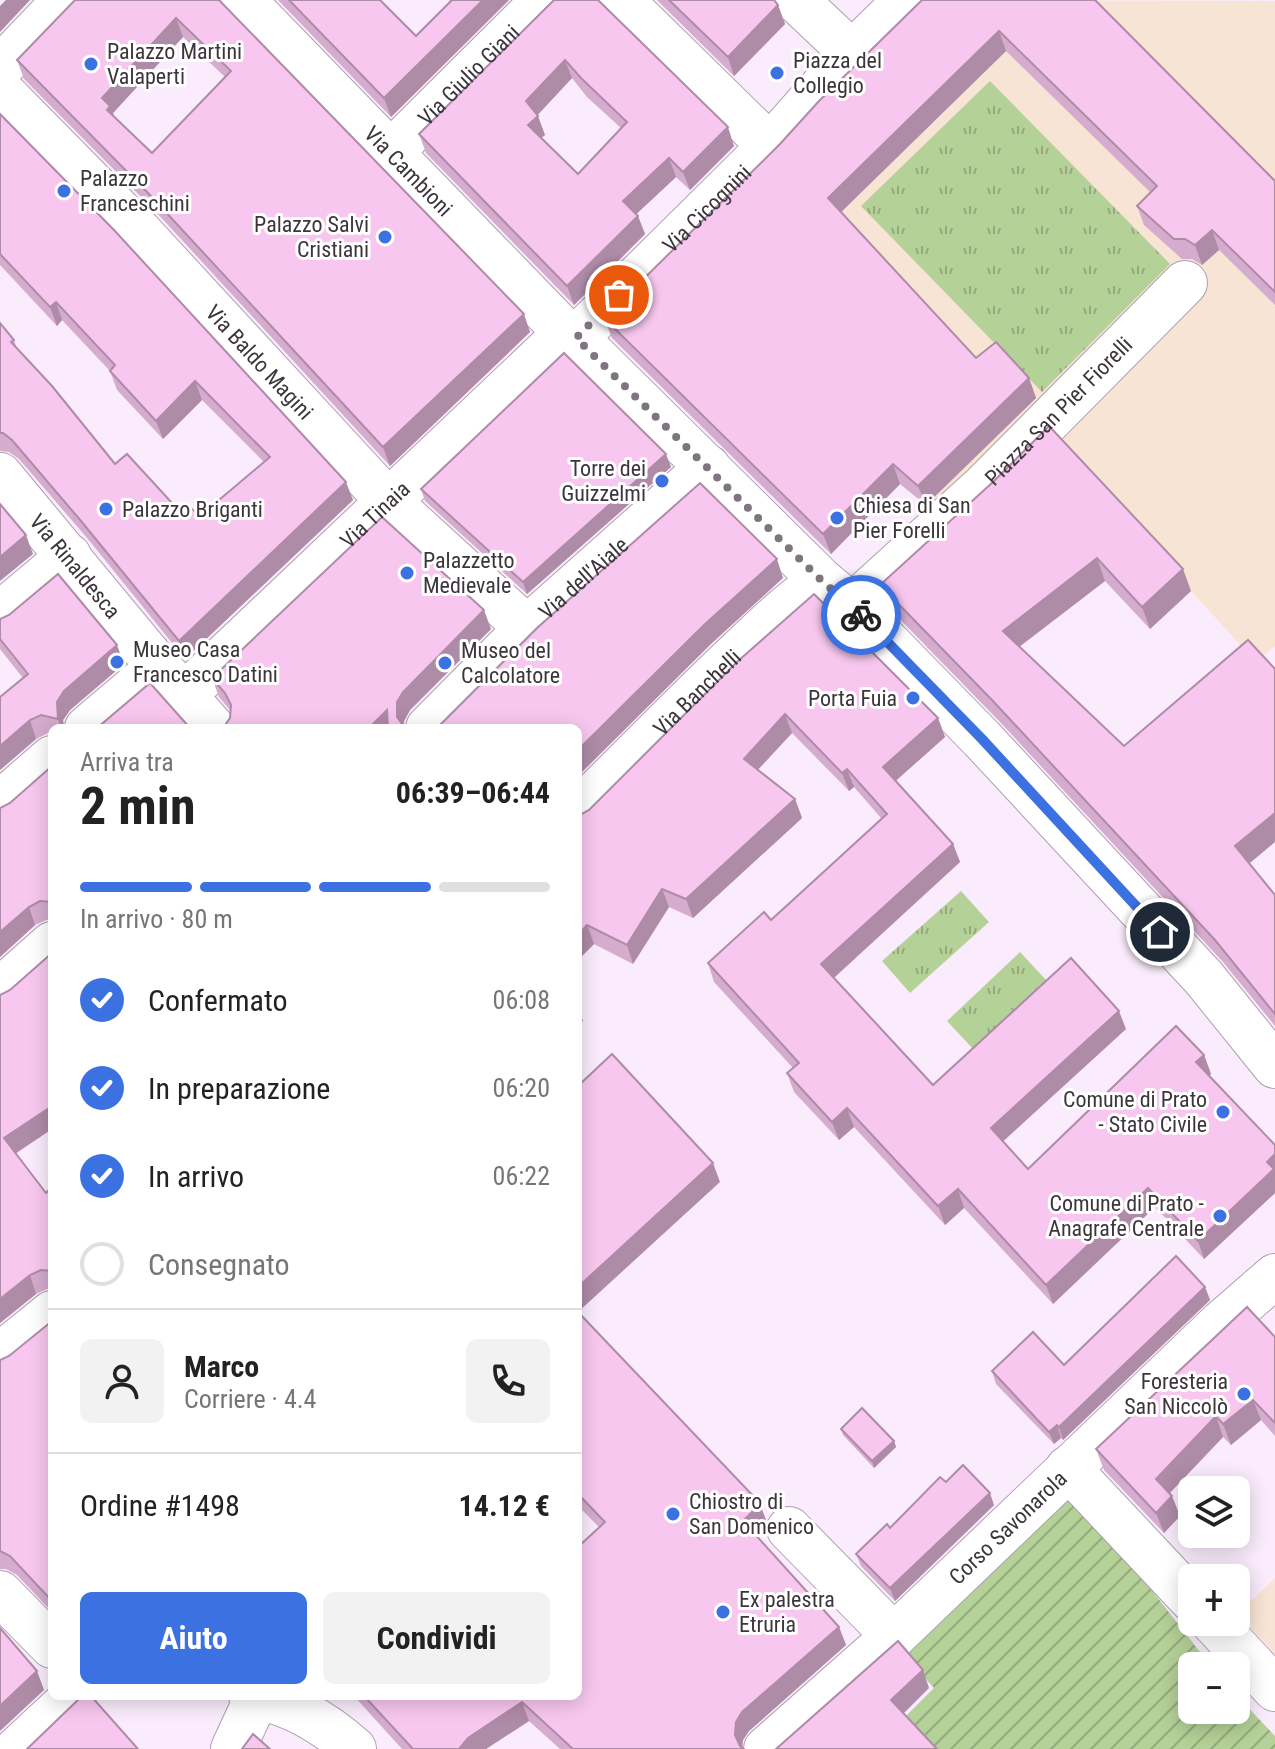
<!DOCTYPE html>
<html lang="it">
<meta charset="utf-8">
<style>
:root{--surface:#fff;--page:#f2f2f2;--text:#222;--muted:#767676;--line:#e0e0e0;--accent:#3c71e1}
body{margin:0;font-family:"Roboto Condensed",sans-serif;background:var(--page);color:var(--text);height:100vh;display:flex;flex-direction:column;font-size:30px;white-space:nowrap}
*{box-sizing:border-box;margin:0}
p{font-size:26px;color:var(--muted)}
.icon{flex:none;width:44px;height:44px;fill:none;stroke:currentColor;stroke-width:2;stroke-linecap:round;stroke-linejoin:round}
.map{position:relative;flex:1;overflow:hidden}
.panel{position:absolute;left:48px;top:724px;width:534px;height:976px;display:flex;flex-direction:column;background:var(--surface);border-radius:12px;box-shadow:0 4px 20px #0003}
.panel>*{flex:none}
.tools{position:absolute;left:1178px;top:1476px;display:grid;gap:16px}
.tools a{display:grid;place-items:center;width:72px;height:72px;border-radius:12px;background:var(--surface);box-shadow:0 4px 20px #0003;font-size:40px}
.pin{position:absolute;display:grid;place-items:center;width:68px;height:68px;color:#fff;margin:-34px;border:4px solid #fff;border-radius:50%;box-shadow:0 2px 8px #0007}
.courier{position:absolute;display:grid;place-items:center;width:80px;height:80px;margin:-40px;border:6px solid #3c71e1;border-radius:50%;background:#fff;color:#222;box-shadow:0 2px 10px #0007}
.head em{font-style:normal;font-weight:700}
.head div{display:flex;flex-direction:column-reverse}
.head{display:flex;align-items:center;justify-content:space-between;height:136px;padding:0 32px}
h1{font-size:52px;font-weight:700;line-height:60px}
.bar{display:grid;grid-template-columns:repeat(4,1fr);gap:12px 8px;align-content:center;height:96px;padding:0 32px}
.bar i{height:10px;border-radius:6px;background:var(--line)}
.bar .selected{background:var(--accent)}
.bar p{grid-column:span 4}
.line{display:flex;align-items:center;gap:20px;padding:0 32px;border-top:2px solid var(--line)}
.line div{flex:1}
.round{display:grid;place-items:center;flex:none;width:84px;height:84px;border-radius:12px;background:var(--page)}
ol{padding:0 32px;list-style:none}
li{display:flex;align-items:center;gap:24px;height:88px}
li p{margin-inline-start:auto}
li .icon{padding:8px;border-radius:50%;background:var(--accent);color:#fff;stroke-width:4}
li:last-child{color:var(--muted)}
li i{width:44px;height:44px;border:4px solid var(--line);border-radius:50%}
.button{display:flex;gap:16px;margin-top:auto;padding:16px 32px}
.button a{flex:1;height:92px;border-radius:12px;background:var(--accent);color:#fff;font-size:32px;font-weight:700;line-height:92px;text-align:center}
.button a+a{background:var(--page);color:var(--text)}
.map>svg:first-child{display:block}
</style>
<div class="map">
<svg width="1275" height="1749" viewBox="0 0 1275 1749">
<defs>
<pattern id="grass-tufts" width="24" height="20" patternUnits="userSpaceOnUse" patternTransform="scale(2)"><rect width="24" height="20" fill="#b4d197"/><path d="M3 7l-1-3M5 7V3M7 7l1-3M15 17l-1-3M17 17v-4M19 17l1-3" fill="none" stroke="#94aa7c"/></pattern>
<pattern id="garden-furrows" width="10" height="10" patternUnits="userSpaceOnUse" patternTransform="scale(2)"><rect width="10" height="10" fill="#b4d197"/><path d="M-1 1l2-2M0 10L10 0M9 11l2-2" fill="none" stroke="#94aa7c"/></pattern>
</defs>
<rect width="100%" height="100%" fill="#faecfc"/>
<g fill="#f7e4d4">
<path d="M950,0L1275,1V646L1256,662L1137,532L937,515L904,487L749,372Z"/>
<path d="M1275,1578V1655L1238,1613Z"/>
</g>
<g fill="url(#grass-tufts)">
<path d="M990,81L1170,264L1042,392L861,206Z"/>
<path d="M961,891L989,922L910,993L882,961Z"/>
<path d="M1020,952L1048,982L975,1051L947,1021Z"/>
</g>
<path fill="url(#garden-furrows)" d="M1074,1491L1211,1666H1192V1710H1236V1695L1275,1736V1749H930L902,1720L934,1688L903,1654Z"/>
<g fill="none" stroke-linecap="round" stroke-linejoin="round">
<defs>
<g id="minor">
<path id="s1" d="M243,0L566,333L576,338L822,581L852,606L982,739L1204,978L1275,1066"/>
<path d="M621,0L770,146"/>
<path d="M796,0L852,53"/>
<path d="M0,68L65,0"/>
<path id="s2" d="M0,90L139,231L388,501L527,628"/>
<path id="s3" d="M392,151L544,0"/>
<path id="s4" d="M576,338L770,146L852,53L906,0"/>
<path id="s5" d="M0,475L159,667L213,728"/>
<path id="s6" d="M852,606L984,486L1185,283"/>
<path d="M0,614L69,556"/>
<path id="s7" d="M183,696L566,333"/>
<path d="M87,728L159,667"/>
<path id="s8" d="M428,728L527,628L708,467"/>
<path d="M0,803L52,758"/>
<path id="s9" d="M578,811C628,761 677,711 728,662C758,634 788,603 822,581"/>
<path d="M0,990L52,944"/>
<path d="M0,1355L52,1313"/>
<path d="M1068,1468L1192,1600"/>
<path d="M789,1529L894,1636"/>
<path d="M0,1593L52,1646"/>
<path d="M1213,1622L1275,1689"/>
<path d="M251,1696C290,1702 325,1723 354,1749"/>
<path d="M17,1749L74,1696"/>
<path d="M233,1749L257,1697"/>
<path id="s10" d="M766,1749L894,1636L1221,1323L1275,1276"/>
</g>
</defs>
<use href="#minor" stroke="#ada0af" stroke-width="46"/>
<use href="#minor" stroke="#fff" stroke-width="44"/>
</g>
<g fill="#d5abce" fill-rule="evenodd">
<path d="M219,0L530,332L390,466L157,213L24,79L17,60ZM183,37L225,77L152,153L114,116L113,113Z"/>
<path d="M278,0H380L416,36L451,2L449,0H509L391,117Z"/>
<path d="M554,0L734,146L690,190L676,177L636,214L645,234L574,305L426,153L419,134ZM572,78L587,97L621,128L578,174L541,138L545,135L537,115Z"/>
<path d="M657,0H774L778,5L785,24L734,76Z"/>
<path d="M922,0L1099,4L1275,181V305L1219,250L1202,265L1192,259H1182L1144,225L1137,206L1150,192L1006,51L841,212L976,358L1029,378L1036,398L926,505L900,484L831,554L612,338L604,318L780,144Z"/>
<path d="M0,114L353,500L185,659L88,539L19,459L9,452L0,451V323L14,340L17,349L115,464L184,516H200L264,462L202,400L163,439L117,390L110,371L62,320L57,326L0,265Z"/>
<path d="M671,467L527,594L425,501L421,489Z"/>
<path d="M993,482L1191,591L1150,629L1105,581L1019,647L1249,863L1275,895V1026L1223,962L1000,722L888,607L880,585Z"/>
<path d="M0,619L124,664L70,710L63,720L64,728H52V734L48,733L36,739L0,770L23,678L0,649Z"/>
<path d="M491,629L410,710L404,721V728L230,718V710L219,697L212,678Z"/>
<path d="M738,661L938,718L945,737L895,781L953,844L960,862L834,978L933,1085L1126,1029L1003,1141L1028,1169L1204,1055L1211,1074L1209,1075L1275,1145V1193L1204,1259L1155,1207L1053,1304L964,1208L945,1225L854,1127L839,1140L794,1092L787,1073L793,1068L714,982L708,963L771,920L881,818L854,787L849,791L792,733L758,770L795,799L802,818L693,918L669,907L633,964L594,944L578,960L589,810Z"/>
<path d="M52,766V920H46L35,925L0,957V808L10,803Z"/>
<path d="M52,953V1129L15,1154L46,1193L52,1187V1289H47L36,1294L0,1323V995L10,990Z"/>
<path d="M1205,1287L1210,1300L1063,1440L1061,1438L1054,1444L996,1384L992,1371L1064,1365Z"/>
<path d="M578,1312L759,1502L766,1520L765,1525L755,1535L839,1627L846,1645L749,1731L743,1740L742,1748L744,1749H560L529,1721L486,1749H402L354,1696H578L599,1527L578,1506Z"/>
<path d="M52,1321V1612L17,1575L6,1569H0V1360L9,1356Z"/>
<path d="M1275,1337V1436L1261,1420L1231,1445L1223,1437L1170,1493L1180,1516L1164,1533L1104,1470L1096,1449Z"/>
<path d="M841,1429L894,1441L896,1447L874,1468L843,1435Z"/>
<path d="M946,1482L994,1505L895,1601L861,1566L856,1554Z"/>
</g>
<g fill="#ae8ba7">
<path d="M6,0H30L0,32V6Z"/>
<path d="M483,0H509L391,117L384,98Z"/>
<path d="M778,5L785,24L734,76L728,57Z"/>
<path d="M176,18L183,37L113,113L117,125L114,129L102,98Z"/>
<path d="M999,31L1006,51L835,218L828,198Z"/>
<path d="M565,60L572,78L533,120L526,101Z"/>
<path d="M538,116L545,135L535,143L528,125Z"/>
<path d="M728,127L734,146L690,190L683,172Z"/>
<path d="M669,158L676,177L630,220L623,201Z"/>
<path d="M638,216L645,234L574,305L567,286Z"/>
<path d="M1212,230L1219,250L1202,265L1195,245Z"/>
<path d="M56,302L62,320L57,326L50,307Z"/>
<path d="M524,314L530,332L390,466L383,447Z"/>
<path d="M1029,378L1036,398L926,505L918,486Z"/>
<path d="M195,381L202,400L163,439L156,421Z"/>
<path d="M666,454L671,467L527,594L523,582Z"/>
<path d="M893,464L900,484L831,554L823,534Z"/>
<path d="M346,482L353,500L185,659L179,641Z"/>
<path d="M26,535L33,554L0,581V557Z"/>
<path d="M1097,558L1105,581L1011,653L1003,631Z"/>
<path d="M777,559L783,578L711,644L578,776V750L704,625Z"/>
<path d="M1183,569L1191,591L1150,629L1142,607Z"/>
<path d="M484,610L491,629L410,710L404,721V728L397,717V702L403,692Z"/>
<path d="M117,645L124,664L70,710L63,720L64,728H61L58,719L57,702L64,691Z"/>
<path d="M387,710L394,728H369Z"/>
<path d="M785,714L792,733L750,778L744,759Z"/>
<path d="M938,718L945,737L890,786L883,767Z"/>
<path d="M30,720L36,739L0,770V746Z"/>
<path d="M847,769L854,787L849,791L842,773Z"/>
<path d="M795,799L802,818L693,918L686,899Z"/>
<path d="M1275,813V842L1244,868L1235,846Z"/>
<path d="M953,844L960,862L828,983L821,964Z"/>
<path d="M662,889L669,907L633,964L627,945Z"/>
<path d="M29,907L35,925L0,957V932Z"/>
<path d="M587,925L594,944L578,960V935Z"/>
<path d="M578,1009L583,1021L578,1025Z"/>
<path d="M1119,1011L1126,1029L998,1146L991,1128Z"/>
<path d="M1204,1055L1211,1074L1203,1081L1196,1062Z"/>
<path d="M52,1106V1129L10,1157L4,1138Z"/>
<path d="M847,1108L854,1127L839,1140L832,1122Z"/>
<path d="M1275,1154V1193L1204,1259L1198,1241Z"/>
<path d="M713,1163L720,1182L578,1312V1287Z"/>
<path d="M1148,1188L1155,1207L1053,1304L1046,1285Z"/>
<path d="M958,1189L964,1208L945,1225L938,1206Z"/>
<path d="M30,1275L36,1294L0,1323V1299Z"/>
<path d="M1205,1287L1210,1300L1063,1440L1059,1427Z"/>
<path d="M1253,1400L1261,1420L1231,1445L1223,1424Z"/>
<path d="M1216,1416L1223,1437L1164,1499L1156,1479Z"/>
<path d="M1057,1425L1061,1438L1054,1444L1049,1432Z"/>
<path d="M894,1441L896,1447L874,1468L872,1461Z"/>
<path d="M990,1493L994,1505L895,1601L890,1588Z"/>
<path d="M1172,1496L1180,1516L1164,1533L1156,1513Z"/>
<path d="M759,1502L766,1520L765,1525L749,1540L743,1521Z"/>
<path d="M839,1627L846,1645L749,1731L743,1740L742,1749L735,1735L736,1722L742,1712Z"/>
<path d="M923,1670L929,1688L898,1719L891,1700Z"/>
<path d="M37,1671L44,1690L0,1731V1706Z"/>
<path d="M522,1702L529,1721L486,1749H459L468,1738Z"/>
</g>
<g fill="#f8c7ef" stroke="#ae8ba7" stroke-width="2" fill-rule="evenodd">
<path d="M75,0H219L524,314L383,447L150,195L17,60ZM176,18L231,71L152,153L107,110L110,106L102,98Z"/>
<path d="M289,0H380L416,36L452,0H483L384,98Z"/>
<path d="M554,0H598L728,127L683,172L669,158L623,201L638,216L567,286L419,134ZM565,60L581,78L627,122L578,174L528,125L538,116L526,101Z"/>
<path d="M669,0H774L778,5L728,57Z"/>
<path d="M922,0H1095L1275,181V292L1212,230L1195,245L1185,239H1174L1137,206L1157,186L999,31L828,198L976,358L996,342L1029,378L918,486L893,464L823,534L604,318L780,144L819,101Z"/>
<path d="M0,114L114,230L346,482L179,641L81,521L12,440L3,433H0V323L14,340L11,342L52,386L115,464L127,454L184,516L192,509L200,516L270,457L195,381L156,421L110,371L115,365L56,302L50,307L0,254Z"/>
<path d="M564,353L666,454L523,582L421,489Z"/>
<path d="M1049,426L1183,569L1142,607L1097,558L1003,631L1124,746L1248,640L1275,669V813L1235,846L1275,895V1014L1215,940L992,700L880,585L993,482Z"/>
<path d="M700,483L777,559L704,625L578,750V728H437L537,628Z"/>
<path d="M0,504L26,535L0,557Z"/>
<path d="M382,517L484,610L403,692L397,702V717L405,728H388L387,710L369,728H223L230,718L231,705L225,693L212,678Z"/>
<path d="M58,574L117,645L64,691L57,702L58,719L41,715L30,720L0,746V697L28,674L0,639V619L9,615Z"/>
<path d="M814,594L938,718L883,767L953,844L821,964L933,1085L1071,958L1119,1011L991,1128L1028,1169L1176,1026L1204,1055L1196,1062L1275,1145V1154L1267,1162L1274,1169L1198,1241L1148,1188L1046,1285L958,1189L938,1206L847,1108L832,1122L787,1073L799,1063L708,963L764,912L771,920L887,814L847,769L842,773L785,714L744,759L795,799L686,899L662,889L627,945L587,925L578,935V816L589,810L738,661Z"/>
<path d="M150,683L190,728H97Z"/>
<path d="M52,766V902L40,901L29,907L0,932V808L10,803Z"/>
<path d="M52,953V1106L4,1138L46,1193L52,1187V1271L41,1270L30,1275L0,1299V995L10,990Z"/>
<path d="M612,1054L713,1163L578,1287V1086Z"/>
<path d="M1176,1256L1205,1287L1059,1427L1057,1425L1049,1432L992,1371L1033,1332L1064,1365Z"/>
<path d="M1247,1307L1275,1337V1423L1253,1400L1223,1424L1216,1416L1156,1479L1172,1496L1156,1513L1096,1449Z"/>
<path d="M578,1312L759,1502L758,1506L743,1521L839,1627L742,1712L736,1722L735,1735L740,1746L744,1749H573L522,1702L468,1738L459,1749H413L364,1696H578V1547L605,1522L578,1494Z"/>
<path d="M52,1321V1601L10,1556L0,1551V1360L9,1356Z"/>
<path d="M862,1408L894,1441L872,1461L841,1429Z"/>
<path d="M963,1465L990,1493L890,1588L856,1554L887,1524L890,1528L940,1477L946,1482Z"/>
<path d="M0,1628L37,1671L0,1706Z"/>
<path d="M898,1641L923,1670L891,1700L937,1749H776Z"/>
<path d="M82,1696H91L138,1749H27Z"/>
<path d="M253,1734L270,1749H242Z"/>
</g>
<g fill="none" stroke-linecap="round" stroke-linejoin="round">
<path stroke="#7e767f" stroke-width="8" stroke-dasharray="0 14.4" d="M619,295L576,338L822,581L861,615"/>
<path stroke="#3c71e1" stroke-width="10" d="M861,615L982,739L1160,932"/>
</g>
<g fill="#3c71e1" stroke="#fff" stroke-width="3">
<circle cx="91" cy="64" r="8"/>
<circle cx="777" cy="73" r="8"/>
<circle cx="64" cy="191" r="8"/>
<circle cx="385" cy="237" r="8"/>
<circle cx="662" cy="481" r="8"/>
<circle cx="106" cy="509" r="8"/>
<circle cx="837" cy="518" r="8"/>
<circle cx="407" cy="573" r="8"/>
<circle cx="117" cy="662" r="8"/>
<circle cx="445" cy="663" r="8"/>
<circle cx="913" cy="698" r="8"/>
<circle cx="1223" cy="1112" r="8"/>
<circle cx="1220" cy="1216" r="8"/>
<circle cx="1244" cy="1394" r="8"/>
<circle cx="673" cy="1514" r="8"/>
<circle cx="723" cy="1612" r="8"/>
</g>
<g text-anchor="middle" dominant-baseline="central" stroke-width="6" stroke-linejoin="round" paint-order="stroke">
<g font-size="22" fill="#3c363c" stroke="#fff" text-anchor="start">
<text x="107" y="51">Palazzo Martini<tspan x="107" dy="25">Valaperti</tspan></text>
<text x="793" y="60">Piazza del<tspan x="793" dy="25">Collegio</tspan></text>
<text x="80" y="178">Palazzo<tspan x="80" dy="25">Franceschini</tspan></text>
<text x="369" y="224" text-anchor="end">Palazzo Salvi<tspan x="369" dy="25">Cristiani</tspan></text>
<text x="646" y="468" text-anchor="end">Torre dei<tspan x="646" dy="25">Guizzelmi</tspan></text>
<text x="853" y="505">Chiesa di San<tspan x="853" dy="25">Pier Forelli</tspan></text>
<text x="122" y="509">Palazzo Briganti</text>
<text x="423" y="560">Palazzetto<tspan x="423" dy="25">Medievale</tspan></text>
<text x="133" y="649">Museo Casa<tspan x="133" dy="25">Francesco Datini</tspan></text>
<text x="461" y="650">Museo del<tspan x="461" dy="25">Calcolatore</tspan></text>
<text x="897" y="698" text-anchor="end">Porta Fuia</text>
<text x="1207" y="1099" text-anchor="end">Comune di Prato<tspan x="1207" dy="25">- Stato Civile</tspan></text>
<text x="1204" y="1203" text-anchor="end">Comune di Prato -<tspan x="1204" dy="25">Anagrafe Centrale</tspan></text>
<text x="1228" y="1381" text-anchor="end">Foresteria<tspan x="1228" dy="25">San Niccolò</tspan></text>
<text x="689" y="1501">Chiostro di<tspan x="689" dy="25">San Domenico</tspan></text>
<text x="739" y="1599">Ex palestra<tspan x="739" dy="25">Etruria</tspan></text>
</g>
<g font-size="22" fill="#3c363c" stroke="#fff">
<text stroke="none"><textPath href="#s3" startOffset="108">Via Giulio Giani</textPath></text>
<text stroke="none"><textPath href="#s1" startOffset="238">Via Cambioni</textPath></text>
<text stroke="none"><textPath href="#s4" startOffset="184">Via Cicognini</textPath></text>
<text stroke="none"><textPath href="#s2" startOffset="376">Via Baldo Magini</textPath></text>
<text stroke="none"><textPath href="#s6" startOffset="284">Piazza San Pier Fiorelli</textPath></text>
<text stroke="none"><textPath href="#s7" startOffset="264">Via Tinaia</textPath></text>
<text stroke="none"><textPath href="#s5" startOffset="118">Via Rinaldesca</textPath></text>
<text stroke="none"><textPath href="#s8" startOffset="216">Via dell'Aiale</textPath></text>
<text stroke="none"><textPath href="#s9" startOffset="168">Via Banchelli</textPath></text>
<text stroke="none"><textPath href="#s10" startOffset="328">Corso Savonarola</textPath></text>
</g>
</g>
</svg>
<div class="tools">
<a><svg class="icon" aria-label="layers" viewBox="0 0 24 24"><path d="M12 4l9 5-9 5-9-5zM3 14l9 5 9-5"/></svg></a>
<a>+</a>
<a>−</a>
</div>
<div class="pin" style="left:619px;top:295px;background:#ea580c"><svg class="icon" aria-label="bag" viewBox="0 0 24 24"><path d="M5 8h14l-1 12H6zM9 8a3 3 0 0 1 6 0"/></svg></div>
<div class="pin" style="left:1160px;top:932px;background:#1f2937"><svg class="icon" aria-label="home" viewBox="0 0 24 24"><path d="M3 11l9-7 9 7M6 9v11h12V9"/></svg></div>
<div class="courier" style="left:861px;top:615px"><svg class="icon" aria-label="bike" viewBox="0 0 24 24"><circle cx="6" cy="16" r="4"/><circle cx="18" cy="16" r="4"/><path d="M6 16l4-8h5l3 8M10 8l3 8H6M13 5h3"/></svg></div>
<section class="panel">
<div class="head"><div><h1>2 min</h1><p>Arriva tra</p></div><em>06:39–06:44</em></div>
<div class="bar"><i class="selected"></i><i class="selected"></i><i class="selected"></i><i></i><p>In arrivo · 80 m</p></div>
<ol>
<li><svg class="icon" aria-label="check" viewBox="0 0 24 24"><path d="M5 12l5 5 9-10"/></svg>Confermato<p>06:08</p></li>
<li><svg class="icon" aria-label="check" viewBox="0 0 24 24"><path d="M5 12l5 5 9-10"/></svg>In preparazione<p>06:20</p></li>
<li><svg class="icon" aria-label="check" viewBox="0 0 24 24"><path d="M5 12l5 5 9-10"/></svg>In arrivo<p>06:22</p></li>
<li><i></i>Consegnato</li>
</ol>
<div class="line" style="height:144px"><a class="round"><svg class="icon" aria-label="person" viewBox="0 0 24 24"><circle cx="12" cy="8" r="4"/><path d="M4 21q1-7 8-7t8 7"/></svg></a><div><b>Marco</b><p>Corriere · 4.4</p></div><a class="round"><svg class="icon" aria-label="phone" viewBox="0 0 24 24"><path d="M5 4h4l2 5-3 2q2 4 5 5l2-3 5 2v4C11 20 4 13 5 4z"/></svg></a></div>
<div class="line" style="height:104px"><div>Ordine #1498</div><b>14.12 €</b></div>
<div class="button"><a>Aiuto</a><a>Condividi</a></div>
</section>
</div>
